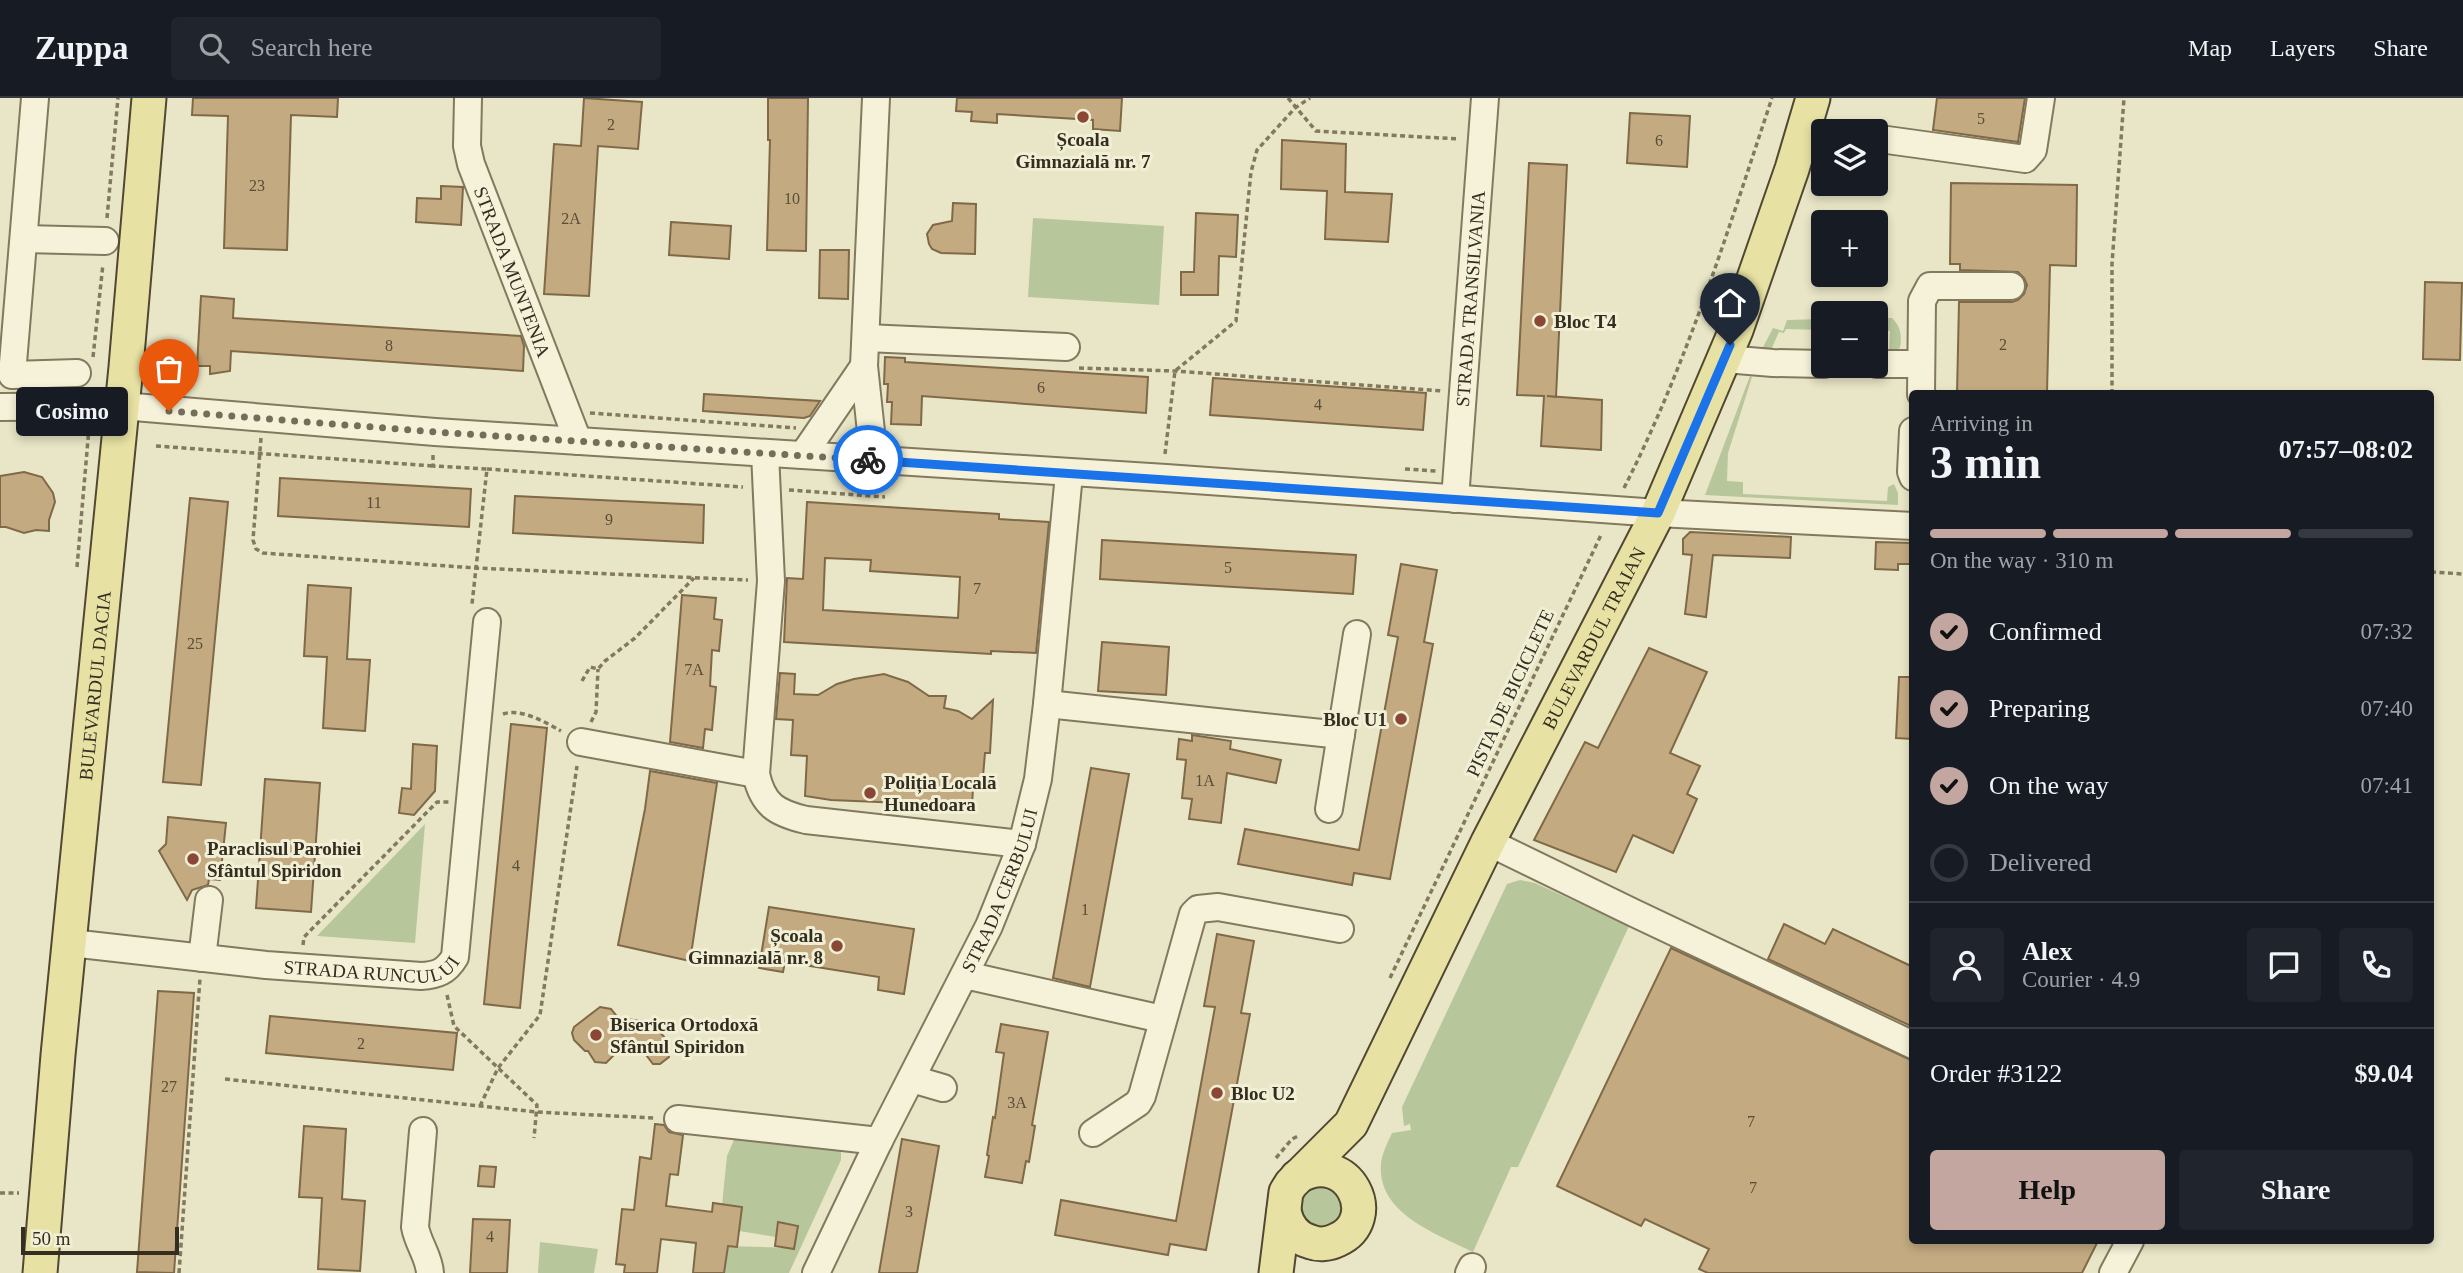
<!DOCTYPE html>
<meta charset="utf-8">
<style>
:root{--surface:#171b24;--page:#20242c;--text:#f1f3f6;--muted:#9ea1a6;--line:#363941;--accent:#c3a69f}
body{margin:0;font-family:Georgia,serif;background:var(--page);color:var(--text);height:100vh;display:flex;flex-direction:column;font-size:26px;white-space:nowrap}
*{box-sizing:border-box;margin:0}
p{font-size:23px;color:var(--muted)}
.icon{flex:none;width:38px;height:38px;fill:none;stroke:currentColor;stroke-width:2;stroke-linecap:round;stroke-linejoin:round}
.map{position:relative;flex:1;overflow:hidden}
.panel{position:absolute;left:1909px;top:292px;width:525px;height:854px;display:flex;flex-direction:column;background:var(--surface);border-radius:7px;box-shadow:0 4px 10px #0003}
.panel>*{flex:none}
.fabs{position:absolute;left:1811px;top:21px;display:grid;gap:14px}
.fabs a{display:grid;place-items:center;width:77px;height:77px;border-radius:7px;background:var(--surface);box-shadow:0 4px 10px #0003;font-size:35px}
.scale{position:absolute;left:21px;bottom:18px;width:158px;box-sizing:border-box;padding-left:7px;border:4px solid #342e20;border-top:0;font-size:19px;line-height:24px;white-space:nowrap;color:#342e20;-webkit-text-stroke:5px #f1efd5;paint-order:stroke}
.pin{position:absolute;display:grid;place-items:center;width:60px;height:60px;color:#fff;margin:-72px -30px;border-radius:50% 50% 50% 0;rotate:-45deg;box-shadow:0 0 7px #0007}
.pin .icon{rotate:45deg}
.courier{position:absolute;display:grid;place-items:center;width:70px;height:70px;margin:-35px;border:5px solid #1a73e8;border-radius:50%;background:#fff;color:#222;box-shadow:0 2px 9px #0007}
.bubble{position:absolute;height:49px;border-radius:7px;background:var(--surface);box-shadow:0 4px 10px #0003;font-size:23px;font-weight:700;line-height:49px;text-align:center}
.head em{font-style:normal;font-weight:700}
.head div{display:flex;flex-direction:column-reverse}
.head{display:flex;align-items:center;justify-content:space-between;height:119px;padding:0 21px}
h1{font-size:46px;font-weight:700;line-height:52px}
.bar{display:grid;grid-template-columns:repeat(4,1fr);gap:10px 7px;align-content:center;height:84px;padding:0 21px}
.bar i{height:9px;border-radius:5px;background:var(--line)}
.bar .selected{background:var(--accent)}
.bar p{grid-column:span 4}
.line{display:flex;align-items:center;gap:18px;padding:0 21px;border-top:2px solid var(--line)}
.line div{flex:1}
.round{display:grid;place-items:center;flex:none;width:74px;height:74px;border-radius:7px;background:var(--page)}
ol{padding:0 21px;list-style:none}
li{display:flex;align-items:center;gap:21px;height:77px}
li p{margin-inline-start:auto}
li .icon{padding:7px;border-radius:50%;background:var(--accent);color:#111;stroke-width:4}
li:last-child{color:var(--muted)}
li i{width:38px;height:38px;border:4px solid var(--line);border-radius:50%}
.button{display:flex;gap:14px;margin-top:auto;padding:14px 21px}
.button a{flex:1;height:80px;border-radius:7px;background:var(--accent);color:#111;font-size:28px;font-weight:700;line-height:80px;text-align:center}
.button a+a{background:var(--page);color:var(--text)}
header{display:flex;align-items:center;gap:42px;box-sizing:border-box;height:98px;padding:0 35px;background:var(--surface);border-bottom:2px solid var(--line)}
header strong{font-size:33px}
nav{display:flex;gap:38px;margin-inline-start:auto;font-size:24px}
.search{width:490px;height:63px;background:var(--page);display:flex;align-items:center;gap:18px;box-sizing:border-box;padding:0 24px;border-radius:7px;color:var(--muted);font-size:26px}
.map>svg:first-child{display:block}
</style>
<header>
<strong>Zuppa</strong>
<div class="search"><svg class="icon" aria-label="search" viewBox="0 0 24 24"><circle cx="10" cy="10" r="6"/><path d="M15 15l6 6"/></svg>Search here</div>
<nav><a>Map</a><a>Layers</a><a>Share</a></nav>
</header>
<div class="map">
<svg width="2463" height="1175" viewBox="0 0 2463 1175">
<rect width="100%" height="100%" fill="#e9e6c7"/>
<g fill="#b8c69c">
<path d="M1033,120L1164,128L1159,207L1028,199Z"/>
<path d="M1876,220H1892C1901,228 1902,239 1900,250L1889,255L1890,233L1876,232Z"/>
<path d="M1823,221V232L1786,231L1784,235L1779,234L1770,254L1761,253L1773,230L1783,233L1787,222Z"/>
<path d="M1750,278L1752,279L1728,355L1727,383L1743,384V396L1887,403L1888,389L1894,386L1898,395V407L1705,397Z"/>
<path d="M425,726L415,845L317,838Z"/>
<path d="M1520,782L1535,785L1629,828L1518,1069H1511L1473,1154C1438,1136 1377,1116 1381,1066C1382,1055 1388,1044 1392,1035L1411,1032L1410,1026L1404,1028L1402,1009L1507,786Z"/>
<path d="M736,1037L841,1050V1062L789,1175H724L728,1148L793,1150L798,1127L778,1124L776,1139L739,1133L722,1107L727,1058Z"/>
<circle cx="1320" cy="1109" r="21"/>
<path d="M540,1144L598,1151L594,1175H538Z"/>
</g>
<g fill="#c3aa81" stroke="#7f6947" stroke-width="2" fill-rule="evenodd">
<path d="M193,0H338L337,19L291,17L287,152L224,150L228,18L192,17Z"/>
<path d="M584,0L642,4L638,51L598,48L589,198L544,196L554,46L581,48Z"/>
<path d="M768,0H808L806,153L767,152L770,42H768Z"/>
<path d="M957,0H1122L1120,33L1093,31V22L997,16V25L971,23L972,14L956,13Z"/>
<path d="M1937,0H2025L2018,44L1933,32Z"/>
<path d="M1630,15L1690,18L1687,69L1627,65Z"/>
<path d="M1282,42L1346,46L1345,94L1392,96L1388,144L1325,141L1327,93L1281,91Z"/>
<path d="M1529,65L1567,67L1556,299L1547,298L1602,302L1601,352L1541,348L1544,298L1517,297Z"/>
<path d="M1951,85L2077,87L2076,168L2050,167L2047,296H1957L1959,204H2012L2018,202L2024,196L2027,187L2024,180L2018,174L1960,172V166H1950Z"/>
<path d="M441,88L463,89L461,127L416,124L417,100L441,101Z"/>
<path d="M953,105L976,106L975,156L941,155L932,151L929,146L927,136L933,127L952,123Z"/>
<path d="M1196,115L1238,117L1236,159L1219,158L1218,197H1181V174H1194Z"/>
<path d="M671,124L731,128L729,161L669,157Z"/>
<path d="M820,152H849L848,201L819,200Z"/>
<path d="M2425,184L2462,185L2460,262L2423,261Z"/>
<path d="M201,198L234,201L233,220L521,238L524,248L523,273L231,253L230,273L210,276V268H197Z"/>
<path d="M885,259L905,260V264L1148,279L1146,315L922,298L921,327L891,326L892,304H887L888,286H884Z"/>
<path d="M1213,280L1426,295L1423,332L1210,317Z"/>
<path d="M704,296L820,303L810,318L804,320L703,313Z"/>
<path d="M24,374L42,379L53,395L55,404L49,422V433L36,432L24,435L6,429H0V378Z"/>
<path d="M280,380L471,391L469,429L278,418Z"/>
<path d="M515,398L704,407L703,445L513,435Z"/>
<path d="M190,400L228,404L201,687L163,684Z"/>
<path d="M807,404L999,416V421L1049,424L1036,555L991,553V556L784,544L787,480L803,481ZM825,460L871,462L870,473L960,479L958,520L823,512Z"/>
<path d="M1690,434L1791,439L1790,460L1713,457L1706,519L1685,516L1692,457L1683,456V441Z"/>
<path d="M1102,442L1356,457L1353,496L1100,481Z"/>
<path d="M1876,444L1913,445V466H1898V472L1875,471Z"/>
<path d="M1401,466L1437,472L1424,544L1433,546L1390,781L1354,775L1352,787L1238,766L1245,731L1359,752L1398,539L1388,537Z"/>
<path d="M308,487L351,490L347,561L370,562L365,633L323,630L327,559L304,558Z"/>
<path d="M682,497L716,500L714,521L722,522L719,553L712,552L710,588L716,589L712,632L705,631L703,650L670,644Z"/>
<path d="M1102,544L1169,549L1166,597L1098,593Z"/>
<path d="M1649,550L1707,574L1670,655L1700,668L1687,696L1697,701L1673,755L1633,737L1616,774L1534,742L1585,644L1598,650Z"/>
<path d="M780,575L795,576L794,596L818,597L837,586L854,581L884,576L908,584L929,598H946L944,610L958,613L972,621L993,602L990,655H985L982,690H973L972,708L831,702L805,698L807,658L791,657L793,622L776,621Z"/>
<path d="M1899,579H1913V641L1896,640Z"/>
<path d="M511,626L547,630L520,910L484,906Z"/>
<path d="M1192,637L1231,643L1230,651L1281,662L1276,685L1227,675L1221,725L1189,721L1192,701L1182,700L1186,662L1177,661L1179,641L1192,643Z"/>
<path d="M413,646L437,648L435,693L414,717L399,715L402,690L411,691Z"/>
<path d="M1091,670L1129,676L1090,889L1053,880Z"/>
<path d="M650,673L717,685L690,863L618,847L645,711Z"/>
<path d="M265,681L320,685L311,814L256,810Z"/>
<path d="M168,719L226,725L220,782L209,781L208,787L192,792L187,802L159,753L166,746Z"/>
<path d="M769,809L914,831L904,896L878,892L879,879L785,864L783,874L759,870Z"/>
<path d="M1784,826L1825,846L1833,831L1913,869V929L1768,861Z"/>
<path d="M1217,836L1254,843L1241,915L1250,916L1206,1152L1170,1146L1168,1157L1055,1137L1061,1102L1176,1123L1215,909L1204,908Z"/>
<path d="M1671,850L1913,963V1143H2098L2082,1175H1708L1699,1171L1709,1151L1645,1121L1641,1128L1557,1088Z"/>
<path d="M158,893L194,895L174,1175L137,1174Z"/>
<path d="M600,909L611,911L619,921L650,923L666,941L669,959L660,966H653L646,957L616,955L606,965L595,964L588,953H585L574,942L572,935L574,929Z"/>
<path d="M270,918L457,935L453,972L266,955Z"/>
<path d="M1001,926L1048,934L1032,1027L1035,1028L1029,1064L1026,1063L1022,1085L985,1079L989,1058L987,1057L993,1019L995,1020L1004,955L996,954Z"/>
<path d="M655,1026L664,1027L669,1034L683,1037L678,1077L670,1076L666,1108L712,1114L713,1105L742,1109L737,1149L728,1148L724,1175H693L696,1145L661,1141L657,1175H624L625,1167L616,1166L622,1111L634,1112L640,1059L651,1061Z"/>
<path d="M304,1028L346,1031L342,1101L365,1103L360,1173L318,1171L322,1100L299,1099Z"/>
<path d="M902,1041L939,1048L917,1175H879Z"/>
<path d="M480,1068L496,1069L494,1089L478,1088Z"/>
<path d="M473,1121L510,1122L507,1175H470Z"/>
<path d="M778,1124L798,1128L794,1151L775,1148Z"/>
</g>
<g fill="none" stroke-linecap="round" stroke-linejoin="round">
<defs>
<g id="minor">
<path d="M35,0L12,277L77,275"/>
<path id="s1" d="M468,0L467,48L471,66L578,343"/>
<path d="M1880,41L2025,61L2033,52L2041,0"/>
<path d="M24,141L105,143"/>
<path d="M866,240L1066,249"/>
<path d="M1725,261L1773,265L1824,266"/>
<path d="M1876,266H1921"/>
<path d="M1921,296L1922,203L1930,188H2011"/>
<path d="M0,309L122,308L435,334L1166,380L1658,415L1913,428"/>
<path d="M1913,333L1911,374L1913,379"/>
<path d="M765,355L771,483L756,676C763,707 776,715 806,722L1022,746"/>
<path d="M803,357L864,268"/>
<path d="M874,362L864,268L876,0"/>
<path id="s2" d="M1455,401L1485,0"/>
<path d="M1047,606L1341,637"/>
<path d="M581,644L756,676"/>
<path d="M1329,711L1357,536"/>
<path d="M1488,744L1634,815L1913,947"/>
<path id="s3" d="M71,845L266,867L421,878C437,877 446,874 455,859L487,524"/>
<path d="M202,860L209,802"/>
<path d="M965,877L1162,921"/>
<path d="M912,981L943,990"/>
<path d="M678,1021L879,1043"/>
<path d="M423,1033L415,1129C418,1146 429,1158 430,1175"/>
<path d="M1093,1035L1138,1005L1142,998L1193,816L1198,811L1218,809L1340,831"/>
<path id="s4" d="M816,1175L879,1043L989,828L1022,746L1038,681L1047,606L1069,376"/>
<path d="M1469,1175L1472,1169"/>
<path d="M2113,1175L2130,1143"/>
</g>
<g id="major">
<path d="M1284,1113C1287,1128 1295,1140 1311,1144C1319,1147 1329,1146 1337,1142C1383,1122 1349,1049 1297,1079"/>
<path id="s5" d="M40,1175L58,957L126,269L149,0"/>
<path id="s6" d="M1276,1175L1286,1094L1291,1086L1351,1026L1488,744L1658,415L1736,232L1792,71L1813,0"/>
</g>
</defs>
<use href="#minor" stroke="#82795e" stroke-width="30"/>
<use href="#major" stroke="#514732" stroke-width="37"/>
<g stroke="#82795e" stroke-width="3.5" stroke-dasharray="5 3.5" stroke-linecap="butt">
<path d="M1288,0L1316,33L1459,41"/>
<path d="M107,120L118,0"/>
<path d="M93,259L103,166"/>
<path d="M1079,270L1175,273L1442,293"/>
<path d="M2112,296V166L2124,0"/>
<path d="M590,315L796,330"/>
<path d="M261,340L253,442L256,451L263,455L476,470L748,482"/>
<path d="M156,348L433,368"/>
<path d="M1165,356L1175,273L1236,223L1251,74L1257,52L1295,10L1310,0"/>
<path d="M433,357V368L487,371L472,506"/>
<path d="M487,371L743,389"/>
<path d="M1405,371L1436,373"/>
<path d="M1624,390C1687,266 1728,132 1772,0"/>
<path d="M789,392L885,399"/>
<path d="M77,469L89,330"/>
<path d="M2431,474L2463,476"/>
<path d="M582,583L590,569L598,571L605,563L635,540L694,480"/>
<path d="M503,616C521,610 545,624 561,633"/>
<path d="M591,624L596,614L598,571"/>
<path d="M303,847L304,839L437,704H449"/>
<path d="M1390,880L1602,435"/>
<path d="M447,897L454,928L537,1007L534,1040"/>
<path d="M225,981L537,1014L655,1020"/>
<path d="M480,1008L498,970L540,917L577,668"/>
<path d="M1276,1060L1292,1041L1300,1037"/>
<path d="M0,1095H19"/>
<path d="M179,1175L200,880"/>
</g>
<use href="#minor" stroke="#f5f2d9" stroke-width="26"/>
<use href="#major" stroke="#e7e1a3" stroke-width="33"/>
</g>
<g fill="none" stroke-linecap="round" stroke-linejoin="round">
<path stroke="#736e5a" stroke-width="7" stroke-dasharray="0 12.6" d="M169,313L435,334L868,362"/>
<path stroke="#1a73e8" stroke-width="9" d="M868,362L1658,415L1730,247"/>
</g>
<g fill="#8a4735" stroke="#f1efd5" stroke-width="2.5">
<circle cx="1083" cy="19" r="7"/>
<circle cx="1540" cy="223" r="7"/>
<circle cx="1401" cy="621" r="7"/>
<circle cx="870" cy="695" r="7"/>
<circle cx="193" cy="761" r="7"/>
<circle cx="837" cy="848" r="7"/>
<circle cx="596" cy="937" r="7"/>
<circle cx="1217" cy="995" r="7"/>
</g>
<g text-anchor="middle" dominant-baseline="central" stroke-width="6" stroke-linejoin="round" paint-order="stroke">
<g font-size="16" fill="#584d38">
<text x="1981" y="20">5</text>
<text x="611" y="26">2</text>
<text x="1659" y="42">6</text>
<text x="257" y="87">23</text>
<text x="792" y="100">10</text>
<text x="571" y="120">2A</text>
<text x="2003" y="246">2</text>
<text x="389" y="247">8</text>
<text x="1041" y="289">6</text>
<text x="1318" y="306">4</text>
<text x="374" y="404">11</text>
<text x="609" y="421">9</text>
<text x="1228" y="469">5</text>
<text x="977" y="490">7</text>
<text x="195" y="545">25</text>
<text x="694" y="571">7A</text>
<text x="1205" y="682">1A</text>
<text x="516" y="767">4</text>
<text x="1085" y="811">1</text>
<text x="361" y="945">2</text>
<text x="169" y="988">27</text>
<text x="1017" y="1004">3A</text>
<text x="1751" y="1023">7</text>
<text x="1753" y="1089">7</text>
<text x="909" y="1113">3</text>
<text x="490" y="1138">4</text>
</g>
<g font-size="19" font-weight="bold" fill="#342e20" stroke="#f1efd5" text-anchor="start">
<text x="1083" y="41" text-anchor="middle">Școala<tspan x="1083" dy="22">Gimnazială nr. 7</tspan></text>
<text x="1554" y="223">Bloc T4</text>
<text x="1387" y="621" text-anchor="end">Bloc U1</text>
<text x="884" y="684">Poliția Locală<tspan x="884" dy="22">Hunedoara</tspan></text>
<text x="207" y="750">Paraclisul Parohiei<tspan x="207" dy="22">Sfântul Spiridon</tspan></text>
<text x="823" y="837" text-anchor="end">Școala<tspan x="823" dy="22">Gimnazială nr. 8</tspan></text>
<text x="610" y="926">Biserica Ortodoxă<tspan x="610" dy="22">Sfântul Spiridon</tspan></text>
<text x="1231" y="995">Bloc U2</text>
</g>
<g font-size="19" fill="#342e20" stroke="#f1efd5">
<text stroke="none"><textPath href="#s1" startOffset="182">STRADA MUNTENIA</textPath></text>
<text stroke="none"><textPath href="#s2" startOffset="201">STRADA TRANSILVANIA</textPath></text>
<text stroke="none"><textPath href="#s6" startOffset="719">BULEVARDUL TRAIAN</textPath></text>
<text stroke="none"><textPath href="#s5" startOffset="590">BULEVARDUL DACIA</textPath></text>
<text transform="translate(1510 595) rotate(-65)">PISTA DE BICICLETE</text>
<text stroke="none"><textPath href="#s4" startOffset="425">STRADA CERBULUI</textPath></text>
<text stroke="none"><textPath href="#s3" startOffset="303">STRADA RUNCULUI</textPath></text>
</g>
</g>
</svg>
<div class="fabs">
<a><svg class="icon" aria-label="layers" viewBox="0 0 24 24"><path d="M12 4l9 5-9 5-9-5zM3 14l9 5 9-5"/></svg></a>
<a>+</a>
<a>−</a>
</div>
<div class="scale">50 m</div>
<div class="pin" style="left:169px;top:313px;background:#ea580c"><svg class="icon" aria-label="bag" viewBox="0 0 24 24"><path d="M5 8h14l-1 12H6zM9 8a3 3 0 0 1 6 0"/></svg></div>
<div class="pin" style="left:1730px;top:247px;background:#1f2937"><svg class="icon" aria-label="home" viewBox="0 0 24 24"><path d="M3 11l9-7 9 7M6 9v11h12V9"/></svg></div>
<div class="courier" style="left:868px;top:362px"><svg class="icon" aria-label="bike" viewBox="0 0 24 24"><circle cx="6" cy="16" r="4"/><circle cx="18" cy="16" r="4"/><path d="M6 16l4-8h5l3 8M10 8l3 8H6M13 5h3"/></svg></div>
<div class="bubble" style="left:16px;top:289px;width:112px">Cosimo</div>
<section class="panel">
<div class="head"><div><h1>3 min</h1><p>Arriving in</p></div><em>07:57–08:02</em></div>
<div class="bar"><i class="selected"></i><i class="selected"></i><i class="selected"></i><i></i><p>On the way · 310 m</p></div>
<ol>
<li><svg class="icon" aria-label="check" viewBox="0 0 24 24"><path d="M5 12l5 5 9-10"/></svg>Confirmed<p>07:32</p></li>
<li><svg class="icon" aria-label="check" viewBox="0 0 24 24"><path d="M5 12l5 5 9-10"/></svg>Preparing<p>07:40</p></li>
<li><svg class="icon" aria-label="check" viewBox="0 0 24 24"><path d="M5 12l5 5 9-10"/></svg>On the way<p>07:41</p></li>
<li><i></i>Delivered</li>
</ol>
<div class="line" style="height:126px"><a class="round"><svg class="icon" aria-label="person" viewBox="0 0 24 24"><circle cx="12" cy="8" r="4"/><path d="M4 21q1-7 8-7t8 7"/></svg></a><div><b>Alex</b><p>Courier · 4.9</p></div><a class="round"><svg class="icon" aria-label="chat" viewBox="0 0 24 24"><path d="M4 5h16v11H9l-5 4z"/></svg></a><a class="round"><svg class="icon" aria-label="phone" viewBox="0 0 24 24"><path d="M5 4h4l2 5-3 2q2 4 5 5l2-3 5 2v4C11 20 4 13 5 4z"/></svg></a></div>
<div class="line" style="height:91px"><div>Order #3122</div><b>$9.04</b></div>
<div class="button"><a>Help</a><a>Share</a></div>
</section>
</div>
